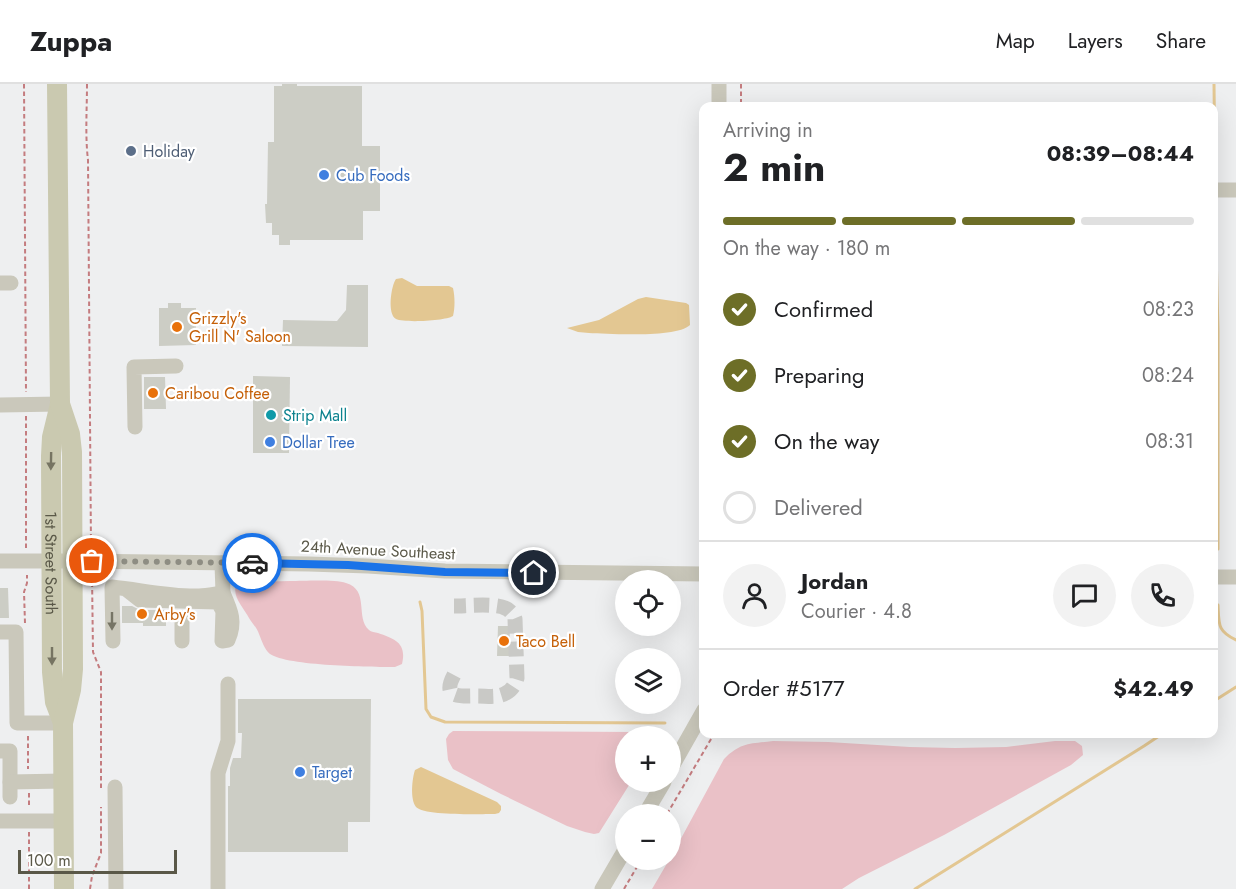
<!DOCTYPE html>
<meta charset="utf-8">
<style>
:root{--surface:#fff;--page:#f2f2f2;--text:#202124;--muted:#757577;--line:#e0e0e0;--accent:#6d6e27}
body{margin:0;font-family:Jost,sans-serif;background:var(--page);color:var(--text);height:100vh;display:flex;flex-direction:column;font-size:22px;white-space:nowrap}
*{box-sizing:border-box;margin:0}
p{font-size:20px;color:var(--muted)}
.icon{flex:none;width:33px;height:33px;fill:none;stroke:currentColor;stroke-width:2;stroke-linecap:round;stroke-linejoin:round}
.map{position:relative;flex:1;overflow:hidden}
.sheet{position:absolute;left:699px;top:18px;width:519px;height:636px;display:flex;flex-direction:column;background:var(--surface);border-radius:12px;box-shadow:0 6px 24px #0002}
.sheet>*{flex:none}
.buttons{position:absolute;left:615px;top:486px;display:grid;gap:12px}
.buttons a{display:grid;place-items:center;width:66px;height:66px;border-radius:50%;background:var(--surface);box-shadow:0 6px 24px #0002;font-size:30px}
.scale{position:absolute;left:18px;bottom:15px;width:159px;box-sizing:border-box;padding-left:6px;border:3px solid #5a5848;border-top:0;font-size:16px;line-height:21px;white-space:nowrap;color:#5a5848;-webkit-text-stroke:4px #fff;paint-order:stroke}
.pin{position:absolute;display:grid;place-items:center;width:51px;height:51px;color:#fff;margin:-26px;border:3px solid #fff;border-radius:50%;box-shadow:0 2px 6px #0007}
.courier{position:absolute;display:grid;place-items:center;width:60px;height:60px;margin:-30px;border:4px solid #1a73e8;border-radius:50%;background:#fff;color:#222;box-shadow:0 2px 8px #0007}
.headline em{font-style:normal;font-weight:700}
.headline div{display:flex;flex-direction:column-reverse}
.headline{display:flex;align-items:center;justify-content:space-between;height:102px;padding:0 24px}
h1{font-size:39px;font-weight:700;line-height:45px}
.bar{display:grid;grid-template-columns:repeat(4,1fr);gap:9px 6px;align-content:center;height:72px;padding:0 24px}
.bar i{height:8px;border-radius:4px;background:var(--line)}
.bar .on{background:var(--accent)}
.bar p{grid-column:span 4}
.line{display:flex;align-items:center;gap:15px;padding:0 24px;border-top:2px solid var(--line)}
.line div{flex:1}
.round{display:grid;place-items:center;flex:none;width:63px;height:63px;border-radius:32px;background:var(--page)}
ol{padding:0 24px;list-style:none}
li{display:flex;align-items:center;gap:18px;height:66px}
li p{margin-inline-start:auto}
li .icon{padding:6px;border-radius:50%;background:var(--accent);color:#fff;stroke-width:4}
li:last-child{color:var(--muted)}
li i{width:33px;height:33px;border:3px solid var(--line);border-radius:50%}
header{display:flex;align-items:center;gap:36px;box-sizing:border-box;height:84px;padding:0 30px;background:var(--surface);border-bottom:2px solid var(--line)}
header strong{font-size:28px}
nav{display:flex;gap:33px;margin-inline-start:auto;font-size:21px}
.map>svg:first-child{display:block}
</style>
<header>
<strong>Zuppa</strong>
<nav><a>Map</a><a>Layers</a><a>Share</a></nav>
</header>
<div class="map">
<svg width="1236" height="805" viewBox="0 0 1236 805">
<rect width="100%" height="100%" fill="#eeeff0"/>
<g fill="#eac1c7">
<path d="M290,497C304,497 334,495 346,499C370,506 355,534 369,546C371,548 375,548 378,549C395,555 407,559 402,580L395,583C372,583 287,582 270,570C264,565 262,557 259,550C257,544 252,539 249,534C244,524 232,513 236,501L250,498Z"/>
<path d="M453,647L634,648L647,650L650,652H626V698H631L599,749L594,750L585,748L567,742L501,710L453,685L448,676L446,655L449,650Z"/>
<path d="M773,657L828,658L910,663L955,664L1006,663L1055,657H1075L1082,662L1083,671L1071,681L944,751L859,794L842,805H652L669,776H670L671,773L724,675C741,658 750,660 773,657Z"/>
</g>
<g fill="#e3c792">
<path d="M402,194L417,202H449L453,204C455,213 455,224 453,232C445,237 404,239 396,235C387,230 391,202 396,195Z"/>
<path d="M646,213L686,219L689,221L690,241C677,254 609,250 589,249L578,248L567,244L599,236L638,215Z"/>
<path d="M421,683L497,718L501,722V726L499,729L495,730C481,730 424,732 416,723C410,715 412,695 415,686Z"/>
</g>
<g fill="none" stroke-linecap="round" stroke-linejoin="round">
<g stroke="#e3c792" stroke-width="3">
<path d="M1214,0L1215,90"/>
<path d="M1215,125L1218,247V465"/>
<path d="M420,518L422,527L426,625L431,633L445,638L665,639"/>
<path d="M1218,521C1219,540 1217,547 1236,556"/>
<path d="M1214,617L1236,603"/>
<path d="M915,805L1144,662L1162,650"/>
</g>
</g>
<g fill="#cccdc5">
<path d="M282,0H297V2H362V62H380V127H363V156H290V161H279V151H272V139H266L265,120H267L268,58H274V2H282Z"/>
<path d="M347,201H368V263L282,262L283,236L337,237L346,226Z"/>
<path d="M168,219H181V224H196V261L159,262V224H168Z"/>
<path d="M253,292L290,293L289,369H253Z"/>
<path d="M144,293H165L166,325H144Z"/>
<path d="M0,504H8L9,534H0Z"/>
<path d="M122,522H132L140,526H166V542H143V539H122Z"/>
<path d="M498,542H510L509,572H497Z"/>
<path d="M238,615H371L370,738H348V768H228V702H230V684L233,674H241L242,649H238Z"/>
</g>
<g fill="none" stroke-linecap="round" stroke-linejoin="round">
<path stroke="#c9c9c6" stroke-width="15" stroke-dasharray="15 8" stroke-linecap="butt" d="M454,591C441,615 461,612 478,612C488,612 498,614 506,609C512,606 515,601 517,594L515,535C513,530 510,526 505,524C495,519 466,522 454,522"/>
<g stroke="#c47c7f" stroke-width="2" stroke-dasharray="4.5 3" stroke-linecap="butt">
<path d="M24,0L26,308"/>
<path d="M87,0C87,25 85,51 88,76L91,464"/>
<path d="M741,0V22"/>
<path d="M26,332V464"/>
<path d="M92,491L93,568L101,588V705"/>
<path d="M25,539L24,508L27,499V491"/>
<path d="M28,652V685"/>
<path d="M29,709V724"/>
<path d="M667,730L714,650"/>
<path d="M29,748V805"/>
<path d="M90,805L92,792L101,769V723"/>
<path d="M624,805L641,776"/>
</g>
<g stroke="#cac8bb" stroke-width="15">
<path d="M719,0V22"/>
<path d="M1214,106H1236"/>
<path d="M0,199H11"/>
<path d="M0,321L60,320"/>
<path d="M135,343L134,283L176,282"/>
<path d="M0,477H73L309,480L368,482L445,487L704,490"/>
<path d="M222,479L223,509"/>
<path d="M1214,493H1236"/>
<path d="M182,536V557"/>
<path d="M0,548H16L17,639H63"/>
<path d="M113,557L112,503C141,506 170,513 199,512C207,512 215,510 223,509C231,527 236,538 228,556L222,557L223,527L218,518L140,516L126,505"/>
<path d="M0,667H10V713"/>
<path d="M670,686L704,626"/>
<path d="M10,698L63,697"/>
<path d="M115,703L116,805"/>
<path d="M645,730L664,698"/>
<path d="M0,737H63"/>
<path d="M218,805V689L228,657V600"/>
<path d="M602,805L626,764"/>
</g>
<g stroke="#cac9b0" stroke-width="20">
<path id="s1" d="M57,0L60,320L52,353L51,372L52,588L55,618L63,639"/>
<path d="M60,320L70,350L72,368L73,585L71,606L63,639L64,805"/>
</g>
</g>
<defs><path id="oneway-solid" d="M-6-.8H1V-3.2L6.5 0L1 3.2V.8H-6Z" transform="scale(1.5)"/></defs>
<g fill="#767462">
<use href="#oneway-solid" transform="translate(51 377) rotate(91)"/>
<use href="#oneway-solid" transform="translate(52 572) rotate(90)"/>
</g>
<use fill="#767465" href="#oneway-solid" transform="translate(112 537) rotate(90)"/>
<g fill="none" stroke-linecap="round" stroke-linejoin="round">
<path stroke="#8e8d83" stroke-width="6" stroke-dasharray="0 10.8" d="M92,477L252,479"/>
<path stroke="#1a73e8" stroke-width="8" d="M252,479L348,481L445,488L534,489"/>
</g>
<circle fill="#5c6f8a" stroke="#fff" stroke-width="2" cx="131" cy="67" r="6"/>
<g fill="#3f7fe0" stroke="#fff" stroke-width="2">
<circle cx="324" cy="91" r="6"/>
<circle cx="270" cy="358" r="6"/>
<circle cx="300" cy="688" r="6"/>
</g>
<g fill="#e8710a" stroke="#fff" stroke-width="2">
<circle cx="177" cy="243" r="6"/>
<circle cx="153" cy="309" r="6"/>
<circle cx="142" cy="530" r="6"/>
<circle cx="504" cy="557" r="6"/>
</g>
<circle fill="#0f9aa8" stroke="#fff" stroke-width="2" cx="271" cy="331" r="6"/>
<g text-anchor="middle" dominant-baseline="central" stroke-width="4.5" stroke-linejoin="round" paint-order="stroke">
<g font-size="16" fill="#4e5e75" stroke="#fff" text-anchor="start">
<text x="143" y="67">Holiday</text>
</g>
<g font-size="16" fill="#366cbe" stroke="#fff" text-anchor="start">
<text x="336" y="91">Cub Foods</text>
<text x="282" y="358">Dollar Tree</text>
<text x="312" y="688">Target</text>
</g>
<g font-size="16" fill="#c56008" stroke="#fff" text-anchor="start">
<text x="189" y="234">Grizzly's<tspan x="189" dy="18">Grill N' Saloon</tspan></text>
<text x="165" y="309">Caribou Coffee</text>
<text x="154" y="530">Arby's</text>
<text x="516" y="557">Taco Bell</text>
</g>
<g font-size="16" fill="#0d838f" stroke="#fff" text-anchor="start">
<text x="283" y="331">Strip Mall</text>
</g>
<g font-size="16" fill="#5a5848" stroke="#fff">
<text transform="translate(378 466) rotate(3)">24th Avenue Southeast</text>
<text stroke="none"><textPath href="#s1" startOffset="480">1st Street South</textPath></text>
</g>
</g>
</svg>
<div class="buttons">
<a><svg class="icon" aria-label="locate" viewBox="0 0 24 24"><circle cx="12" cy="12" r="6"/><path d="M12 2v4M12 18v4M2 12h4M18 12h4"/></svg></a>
<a><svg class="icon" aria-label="layers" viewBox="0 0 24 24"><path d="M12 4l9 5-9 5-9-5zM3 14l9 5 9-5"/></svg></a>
<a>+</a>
<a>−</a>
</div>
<div class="scale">100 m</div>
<div class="pin" style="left:92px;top:477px;background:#ea580c"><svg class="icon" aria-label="bag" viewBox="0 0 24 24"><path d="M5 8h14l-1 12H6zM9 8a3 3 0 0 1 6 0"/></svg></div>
<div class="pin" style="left:534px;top:489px;background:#1f2937"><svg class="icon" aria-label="home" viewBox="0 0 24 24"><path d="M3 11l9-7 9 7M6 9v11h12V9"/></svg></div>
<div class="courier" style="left:252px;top:479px"><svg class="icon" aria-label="car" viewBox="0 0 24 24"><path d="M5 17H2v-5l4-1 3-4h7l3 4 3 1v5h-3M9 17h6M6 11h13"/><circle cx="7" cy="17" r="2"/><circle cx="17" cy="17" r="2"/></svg></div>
<section class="sheet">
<div class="headline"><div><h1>2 min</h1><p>Arriving in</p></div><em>08:39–08:44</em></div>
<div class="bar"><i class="on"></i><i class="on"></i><i class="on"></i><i></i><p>On the way · 180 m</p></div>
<ol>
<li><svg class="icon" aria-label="check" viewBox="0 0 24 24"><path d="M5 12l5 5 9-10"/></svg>Confirmed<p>08:23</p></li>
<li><svg class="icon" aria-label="check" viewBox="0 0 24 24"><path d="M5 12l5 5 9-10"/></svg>Preparing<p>08:24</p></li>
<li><svg class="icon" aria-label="check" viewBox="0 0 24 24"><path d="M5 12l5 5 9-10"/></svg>On the way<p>08:31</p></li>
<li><i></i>Delivered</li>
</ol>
<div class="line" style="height:108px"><a class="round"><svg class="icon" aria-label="person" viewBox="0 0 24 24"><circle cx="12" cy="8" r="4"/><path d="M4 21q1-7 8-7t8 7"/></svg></a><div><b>Jordan</b><p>Courier · 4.8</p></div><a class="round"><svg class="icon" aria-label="chat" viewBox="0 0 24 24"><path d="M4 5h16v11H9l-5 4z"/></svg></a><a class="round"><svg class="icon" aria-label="phone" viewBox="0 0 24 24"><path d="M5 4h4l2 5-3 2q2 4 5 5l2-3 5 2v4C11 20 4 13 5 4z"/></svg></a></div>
<div class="line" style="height:78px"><div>Order #5177</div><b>$42.49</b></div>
</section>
</div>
